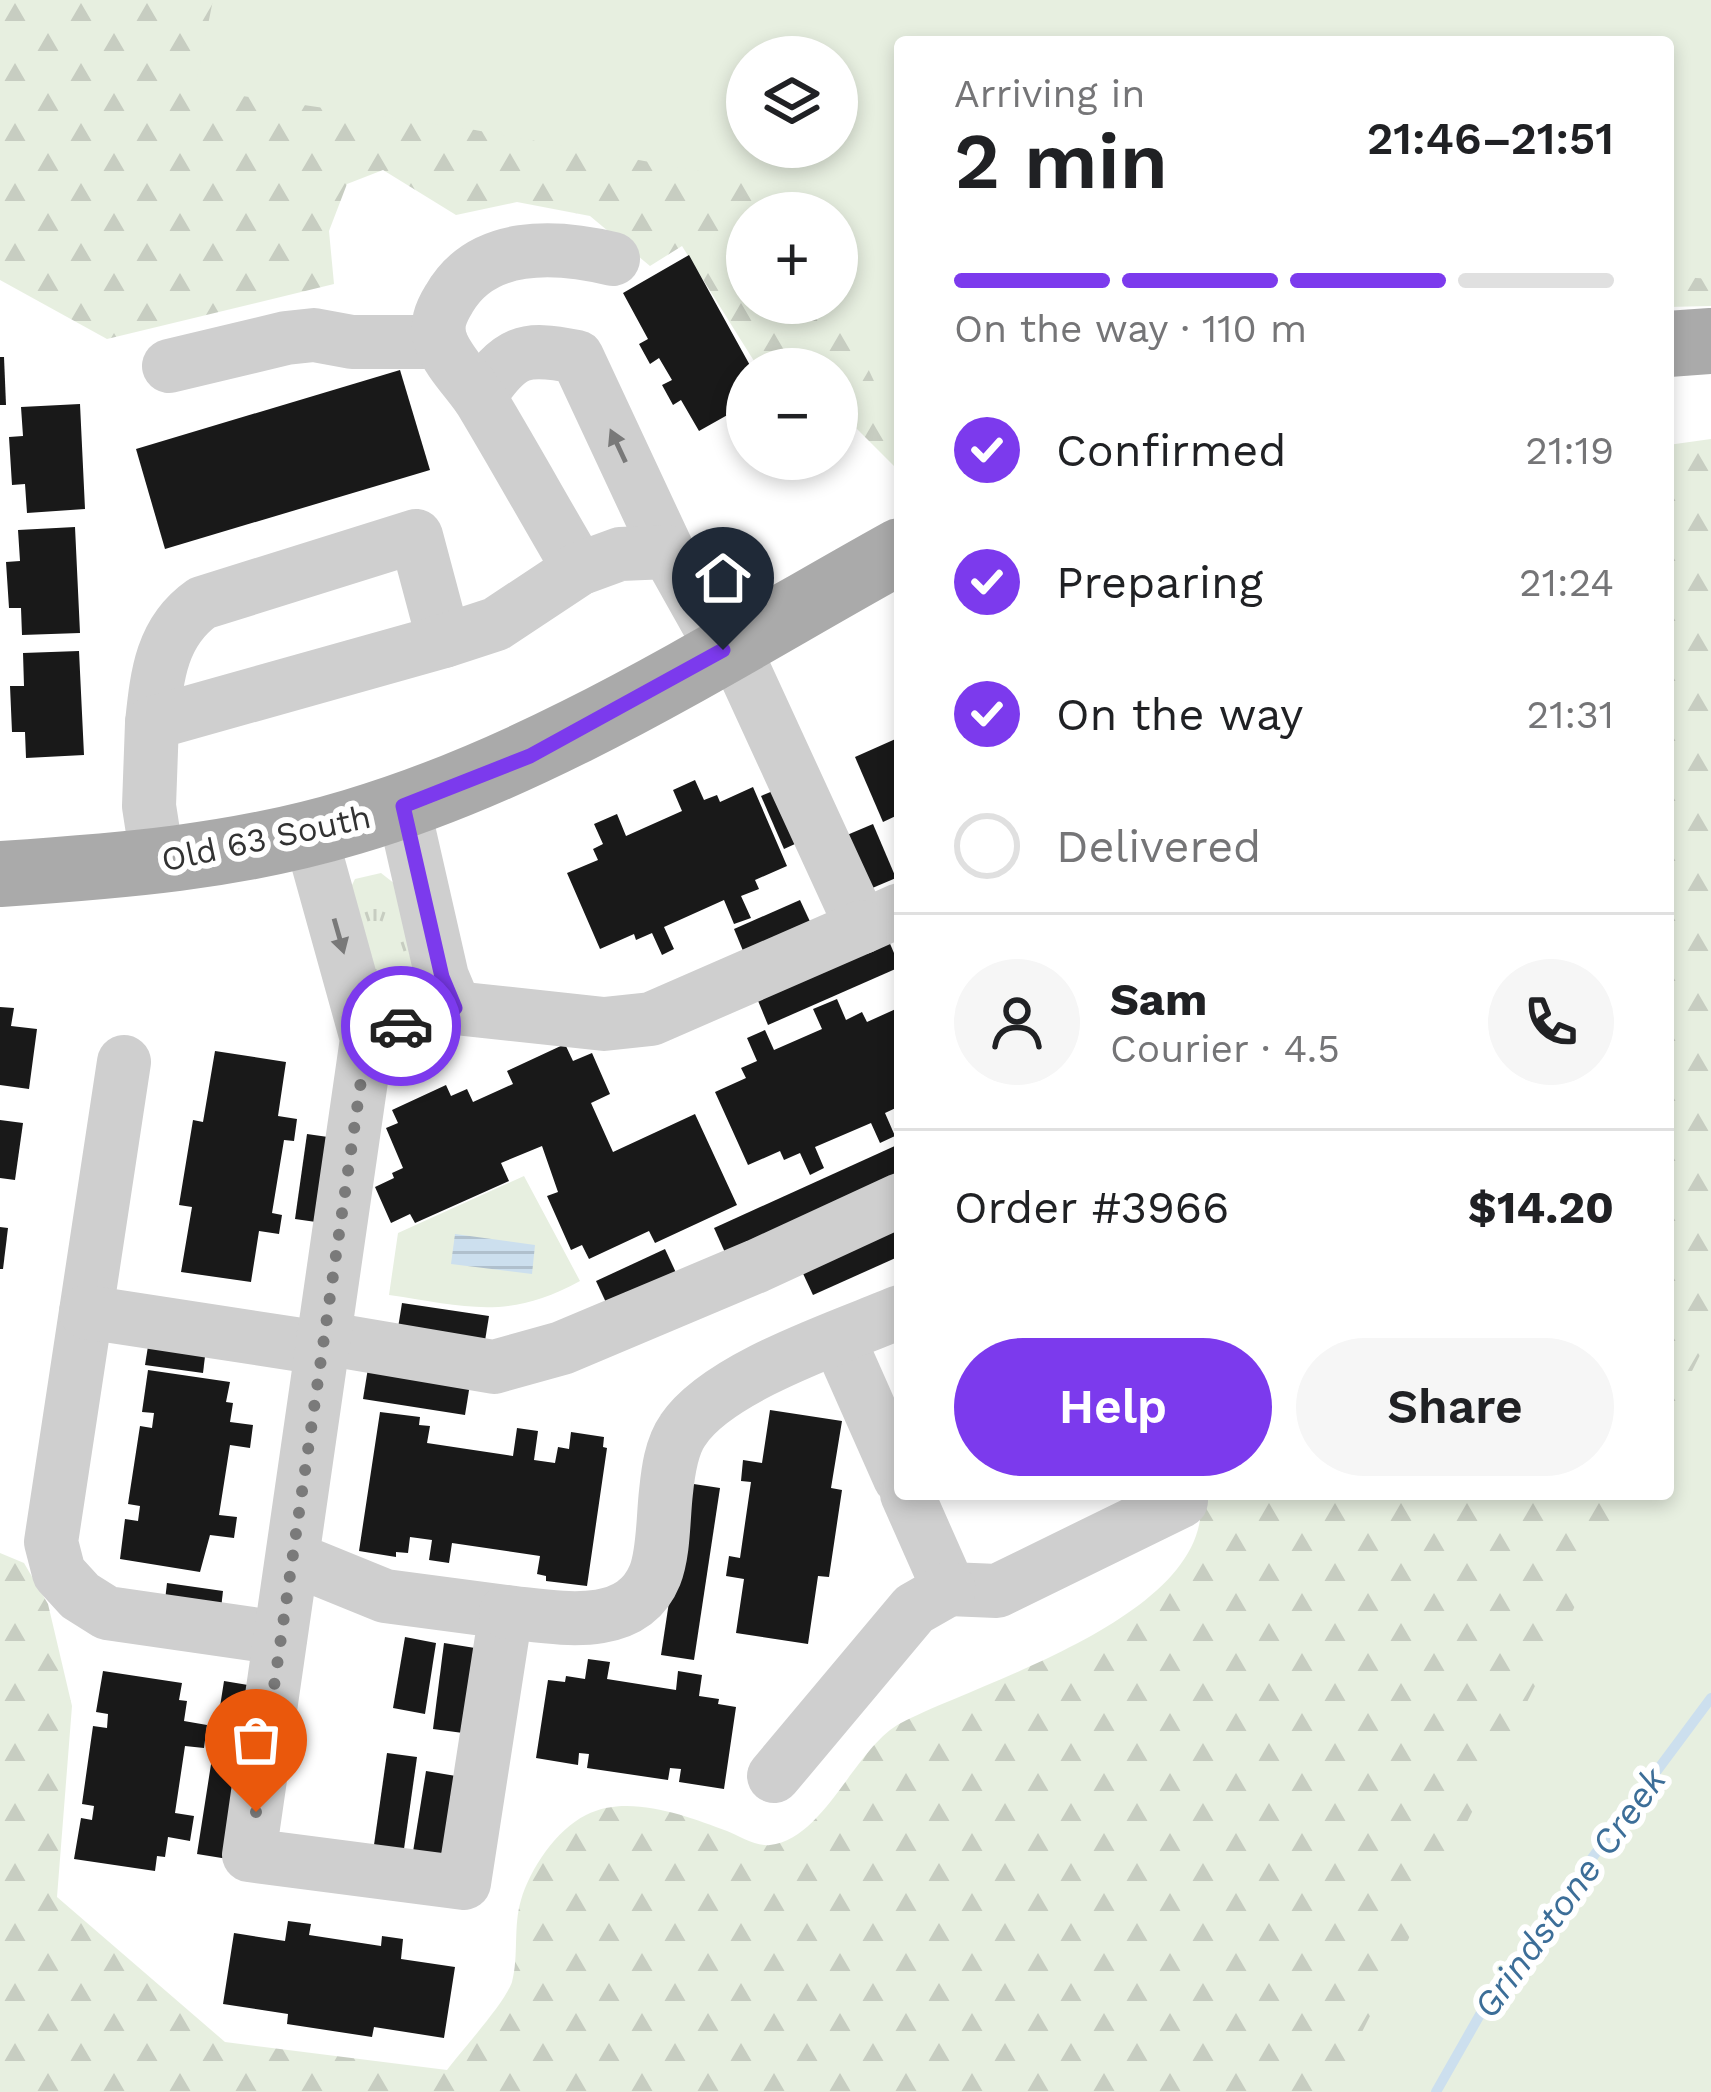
<!DOCTYPE html>
<meta charset="utf-8">
<style>
:root{--surface:#fff;--page:#f6f6f6;--text:#202124;--muted:#757577;--line:#e0e0e0;--accent:#7c3aed}
body{margin:0;font-family:"Work Sans",sans-serif;background:var(--page);color:var(--text);height:100vh;display:flex;flex-direction:column;font-size:45px;white-space:nowrap}
*{box-sizing:border-box;margin:0}
p{font-size:39px;color:var(--muted)}
.icon{flex:none;width:66px;height:66px;fill:none;stroke:currentColor;stroke-width:2;stroke-linecap:round;stroke-linejoin:round}
.map{position:relative;flex:1;overflow:hidden}
.drawer{position:absolute;left:894px;top:36px;width:780px;height:1464px;display:flex;flex-direction:column;background:var(--surface);border-radius:12px;box-shadow:0 6px 18px #0003}
.drawer>*{flex:none}
.tools{position:absolute;left:726px;top:36px;display:grid;gap:24px}
.tools a{display:grid;place-items:center;width:132px;height:132px;border-radius:50%;background:var(--surface);box-shadow:0 6px 18px #0003;font-size:60px}
.pin{position:absolute;display:grid;place-items:center;width:102px;height:102px;color:#fff;margin:-123px -51px;border-radius:50% 50% 50% 0;rotate:-45deg;box-shadow:0 0 12px #0007}
.pin .icon{rotate:45deg}
.courier{position:absolute;display:grid;place-items:center;width:120px;height:120px;margin:-60px;border:9px solid #7c3aed;border-radius:50%;background:#fff;color:#222;box-shadow:0 3px 15px #0007}
.summary em{font-style:normal;font-weight:600}
.summary div{display:flex;flex-direction:column-reverse}
.summary{display:flex;align-items:center;justify-content:space-between;height:204px;padding:0 60px}
h1{font-size:78px;font-weight:600;line-height:90px}
.bar{display:grid;grid-template-columns:repeat(4,1fr);gap:18px 12px;align-content:center;height:144px;padding:0 60px}
.bar i{height:15px;border-radius:9px;background:var(--line)}
.bar .current{background:var(--accent)}
.bar p{grid-column:span 4}
.line{display:flex;align-items:center;gap:30px;padding:0 60px;border-top:3px solid var(--line)}
.line div{flex:1}
.round{display:grid;place-items:center;flex:none;width:126px;height:126px;border-radius:63px;background:var(--page)}
ol{padding:0 60px;list-style:none}
li{display:flex;align-items:center;gap:36px;height:132px}
li p{margin-inline-start:auto}
li .icon{padding:12px;border-radius:50%;background:var(--accent);color:#fff;stroke-width:4}
li:last-child{color:var(--muted)}
li i{width:66px;height:66px;border:6px solid var(--line);border-radius:50%}
.primary-button{display:flex;gap:24px;margin-top:auto;padding:24px 60px}
.primary-button a{flex:1;height:138px;border-radius:72px;background:var(--accent);color:#fff;font-size:48px;font-weight:600;line-height:138px;text-align:center}
.primary-button a+a{background:var(--page);color:var(--text)}
.map>svg:first-child{display:block}
</style>
<div class="map">
<svg width="1711" height="2092" viewBox="0 0 1711 2092">
<defs>
<pattern id="grass-tufts" width="24" height="20" patternUnits="userSpaceOnUse" patternTransform="scale(3)"><rect width="24" height="20" fill="#e7efe0"/><path d="M3 7l-1-3M5 7V3M7 7l1-3M15 17l-1-3M17 17v-4M19 17l1-3" fill="none" stroke="#c7cdc1"/></pattern>
<pattern id="forest-firs" width="22" height="20" patternUnits="userSpaceOnUse" patternTransform="scale(3)"><rect width="22" height="20" fill="#e7efe0"/><path d="M5 1l3.5 6h-7zM16 11l3.5 6h-7z" fill="#c7cdc1"/></pattern>
<pattern id="water-rules" width="6" height="5" patternUnits="userSpaceOnUse" patternTransform="scale(3)"><rect width="6" height="5" fill="#ccdfee"/><path d="M0 2.5h6" fill="none" stroke="#b0c0cd"/></pattern>
</defs>
<rect width="100%" height="100%" fill="#fff"/>
<path fill="url(#grass-tufts)" d="M381,873L395,884L418,975C409,995 388,994 374,981L351,887L355,879Z"/>
<g fill="url(#forest-firs)" fill-rule="evenodd">
<path d="M0,0H1711V306L1668,307V42H900V472L837,409V369H759L682,246L650,266L590,216L517,202L456,215L383,170L347,184L329,231L334,284L107,339L0,280ZM747,57H837V147H747ZM747,213H837V303H747Z"/>
<path d="M1711,439V1528L1384,2092H0V1553L24,1563L48,1604L72,1706L57,1897L225,2042L447,2070C462,2050 505,2003 512,1982C519,1956 513,1926 521,1900C530,1869 556,1830 586,1815C628,1793 687,1816 727,1831C739,1836 757,1847 770,1845C825,1839 855,1747 901,1723C984,1680 1218,1614 1200,1494H1668V445Z"/>
</g>
<g fill="#e7efe0" fill-rule="evenodd">
<path d="M213,0H1711V279L1668,276V42H900V436L837,303V213H794L780,186L475,130L195,89ZM747,57H837V147H747Z"/>
<path d="M524,1176L580,1281C508,1321 465,1306 389,1295L398,1233Z"/>
<path d="M1711,1333V2092H1332L1631,1494H1668V1419Z"/>
</g>
<path fill="url(#water-rules)" d="M455,1234L535,1245L532,1274L451,1264Z"/>
<g fill="none" stroke-linecap="round" stroke-linejoin="round">
<path stroke="#ccdfee" stroke-width="10" d="M1436,2092L1494,1990L1711,1698"/>
</g>
<g fill="#191919">
<path d="M689,255L752,369H747V404L699,431L681,400L673,405L662,385L672,380L659,358L650,364L639,344L648,339L623,293Z"/>
<path d="M0,357H4L6,405H0Z"/>
<path d="M400,370L430,470L165,549L136,449Z"/>
<path d="M80,404L85,509L27,513L25,484L12,485L9,437L23,436L21,407Z"/>
<path d="M75,527L80,633L22,635L21,608H9L6,562L20,561L18,530Z"/>
<path d="M79,651L84,755L26,758L25,732H12L10,686H24L23,653Z"/>
<path d="M900,737V814L883,822L855,757Z"/>
<path d="M695,780L704,800L717,795L720,802L753,787L787,866L755,880L759,889L741,896L751,918L734,924L724,900L664,927L674,949L662,955L652,933L636,940L634,934L600,949L567,873L598,860L593,849L603,844L594,824L617,814L626,836L682,811L673,790Z"/>
<path d="M785,786L808,838L784,849L761,796Z"/>
<path d="M873,824L896,878L870,889L847,835Z"/>
<path d="M800,900L813,928L746,958L734,929Z"/>
<path d="M888,939L900,967L768,1025L756,996Z"/>
<path d="M837,999L846,1020L862,1012L867,1022L898,1008L900,1011V1106L885,1113L895,1136L880,1143L871,1123L815,1147L824,1168L810,1175L800,1153L784,1160L780,1151L748,1165L715,1092L746,1078L741,1068L757,1061L747,1038L765,1030L774,1050L822,1029L813,1009Z"/>
<path d="M0,1007L14,1008L11,1026L37,1029L29,1089L0,1085Z"/>
<path d="M565,1044L573,1061L592,1053L610,1094L591,1103L613,1152L695,1114L737,1205L655,1243L649,1231L589,1259L582,1245L571,1250L547,1196L558,1192L542,1146L501,1163L509,1181L415,1223L410,1214L391,1223L375,1187L394,1178L392,1173L403,1168L386,1128L398,1123L392,1110L446,1085L451,1096L467,1089L473,1102L513,1084L507,1071Z"/>
<path d="M215,1051L286,1062L278,1116L297,1119L294,1141L284,1140L272,1213L282,1215L279,1234L259,1231L251,1282L181,1272L192,1207L179,1205L193,1120L203,1122Z"/>
<path d="M0,1120L23,1123L15,1180L0,1178Z"/>
<path d="M307,1134L335,1138L323,1223L295,1219Z"/>
<path d="M897,1145L900,1178L727,1257L714,1228Z"/>
<path d="M900,1220V1256L813,1295L799,1265Z"/>
<path d="M0,1227L8,1228L3,1269H0Z"/>
<path d="M665,1249L678,1277L609,1309L596,1281Z"/>
<path d="M402,1303L489,1316L484,1347L397,1334Z"/>
<path d="M149,1340L206,1348L203,1373L145,1365Z"/>
<path d="M368,1368L470,1384L465,1415L363,1399Z"/>
<path d="M148,1370L230,1382L226,1402L233,1403L230,1422L253,1425L250,1448L230,1445L219,1515L237,1517L234,1538L210,1535L200,1572L120,1559L125,1519L138,1521L140,1506L128,1504L140,1426L152,1428L154,1413L142,1412Z"/>
<path d="M770,1410L842,1421L831,1488L842,1490L829,1577L818,1576L808,1644L736,1633L744,1579L726,1576L729,1556L740,1558L751,1482L741,1481L743,1460L762,1463Z"/>
<path d="M380,1412L420,1417L419,1425L430,1426L427,1443L513,1456L517,1428L538,1431L534,1460L555,1463L558,1447L569,1449L571,1432L604,1437L603,1447L607,1448L587,1586L546,1581V1576L537,1574L540,1556L452,1543L449,1563L429,1560L432,1540L410,1537L408,1553L396,1552V1557L359,1551Z"/>
<path d="M687,1483L720,1488L694,1660L661,1655Z"/>
<path d="M167,1583L223,1591L220,1617L164,1609Z"/>
<path d="M405,1637L436,1643L425,1714L393,1708Z"/>
<path d="M444,1643L475,1648L463,1733L433,1729Z"/>
<path d="M588,1659L610,1662L607,1679L676,1690L678,1671L702,1675L699,1696L719,1699L718,1704L736,1707L724,1789L679,1782L681,1769L670,1768L668,1780L587,1768L589,1754L579,1753L578,1765L536,1758L548,1680L565,1682L566,1676L585,1679Z"/>
<path d="M103,1671L182,1683L179,1700L187,1701L184,1721L207,1725L204,1748L185,1746L175,1813L194,1816L190,1841L168,1837L165,1857L157,1856L155,1871L74,1859L81,1818L92,1820L94,1806L82,1804L93,1726L107,1728L108,1714L96,1712Z"/>
<path d="M224,1681L254,1686L228,1859L197,1854Z"/>
<path d="M387,1753L417,1757L403,1856L373,1852Z"/>
<path d="M426,1771L456,1776L443,1863L412,1858Z"/>
<path d="M288,1921L311,1924L309,1935L381,1946L382,1936L403,1939L401,1959L455,1967L444,2038L374,2027L372,2037L287,2024L288,2014L223,2004L234,1933L285,1941Z"/>
</g>
<g fill="none" stroke-linecap="round" stroke-linejoin="round">
<g stroke="#cfcfcf" stroke-width="54">
<path d="M169,366L286,338L314,335L352,342H441"/>
<path d="M479,397C510,351 522,346 577,357L668,552"/>
<path d="M579,569C546,513 515,457 482,402C470,383 449,363 441,342C435,325 441,312 449,299C482,241 556,245 613,259"/>
<path d="M732,644L862,927L900,910"/>
<path d="M152,723C157,676 161,632 202,603L416,536L444,641"/>
<path d="M403,806L442,977L455,1008"/>
<path d="M158,864L149,806L152,723L444,641L496,624L579,569L620,554L668,552L723,650"/>
<path d="M367,1039L455,1008L604,1024L651,1019L862,927"/>
<path d="M124,1062L51,1542L59,1573L80,1596L107,1613L280,1638"/>
<path d="M86,1312L321,1348"/>
<path d="M323,1338L494,1367L562,1348L757,1266L900,1200"/>
<path d="M838,1338L900,1478"/>
<path d="M907,1494L949,1589L997,1591L1181,1501"/>
<path d="M294,1559L385,1596L506,1612L464,1883L249,1855L367,1039L310,834"/>
<path d="M506,1612C556,1617 631,1634 655,1575C664,1552 663,1517 666,1492C668,1472 671,1447 683,1430C718,1377 840,1337 900,1312"/>
<path d="M774,1776L914,1609L949,1589"/>
</g>
<g stroke="#aaa" stroke-width="66">
<path d="M1668,344L1711,341"/>
<path d="M0,874C120,866 236,857 352,822C548,764 723,649 900,551"/>
</g>
</g>
<defs><path id="oneway-solid" d="M-6-.8H1V-3.2L6.5 0L1 3.2V.8H-6Z" transform="scale(3)"/></defs>
<g fill="#797979">
<use href="#oneway-solid" transform="translate(618 446) rotate(-115)"/>
<use href="#oneway-solid" transform="translate(339 936) rotate(74)"/>
</g>
<g fill="none" stroke-linecap="round" stroke-linejoin="round">
<path stroke="#7a7a7a" stroke-width="12" stroke-dasharray="0 21.6" d="M256,1812L367,1039L401,1026"/>
<path stroke="#7c3aed" stroke-width="15" d="M401,1026L455,1008L442,977L403,806L530,756L723,650"/>
</g>
<g text-anchor="middle" dominant-baseline="central" stroke-width="12" stroke-linejoin="round" paint-order="stroke">
<g font-size="33" fill="#323232" stroke="#fff">
<text transform="translate(266 838) rotate(-12)">Old 63 South</text>
</g>
<g font-size="36" font-style="italic" fill="#3c6e98" stroke="#fff">
<text transform="translate(1570 1893) rotate(-54)">Grindstone Creek</text>
</g>
</g>
</svg>
<div class="tools">
<a><svg class="icon" aria-label="layers" viewBox="0 0 24 24"><path d="M12 4l9 5-9 5-9-5zM3 14l9 5 9-5"/></svg></a>
<a>+</a>
<a>−</a>
</div>
<div class="pin" style="left:256px;top:1812px;background:#ea580c"><svg class="icon" aria-label="bag" viewBox="0 0 24 24"><path d="M5 8h14l-1 12H6zM9 8a3 3 0 0 1 6 0"/></svg></div>
<div class="pin" style="left:723px;top:650px;background:#1f2937"><svg class="icon" aria-label="home" viewBox="0 0 24 24"><path d="M3 11l9-7 9 7M6 9v11h12V9"/></svg></div>
<div class="courier" style="left:401px;top:1026px"><svg class="icon" aria-label="car" viewBox="0 0 24 24"><path d="M5 17H2v-5l4-1 3-4h7l3 4 3 1v5h-3M9 17h6M6 11h13"/><circle cx="7" cy="17" r="2"/><circle cx="17" cy="17" r="2"/></svg></div>
<section class="drawer">
<div class="summary"><div><h1>2 min</h1><p>Arriving in</p></div><em>21:46–21:51</em></div>
<div class="bar"><i class="current"></i><i class="current"></i><i class="current"></i><i></i><p>On the way · 110 m</p></div>
<ol>
<li><svg class="icon" aria-label="check" viewBox="0 0 24 24"><path d="M5 12l5 5 9-10"/></svg>Confirmed<p>21:19</p></li>
<li><svg class="icon" aria-label="check" viewBox="0 0 24 24"><path d="M5 12l5 5 9-10"/></svg>Preparing<p>21:24</p></li>
<li><svg class="icon" aria-label="check" viewBox="0 0 24 24"><path d="M5 12l5 5 9-10"/></svg>On the way<p>21:31</p></li>
<li><i></i>Delivered</li>
</ol>
<div class="line" style="height:216px"><a class="round"><svg class="icon" aria-label="person" viewBox="0 0 24 24"><circle cx="12" cy="8" r="4"/><path d="M4 21q1-7 8-7t8 7"/></svg></a><div><b>Sam</b><p>Courier · 4.5</p></div><a class="round"><svg class="icon" aria-label="phone" viewBox="0 0 24 24"><path d="M5 4h4l2 5-3 2q2 4 5 5l2-3 5 2v4C11 20 4 13 5 4z"/></svg></a></div>
<div class="line" style="height:156px"><div>Order #3966</div><b>$14.20</b></div>
<div class="primary-button"><a>Help</a><a>Share</a></div>
</section>
</div>
